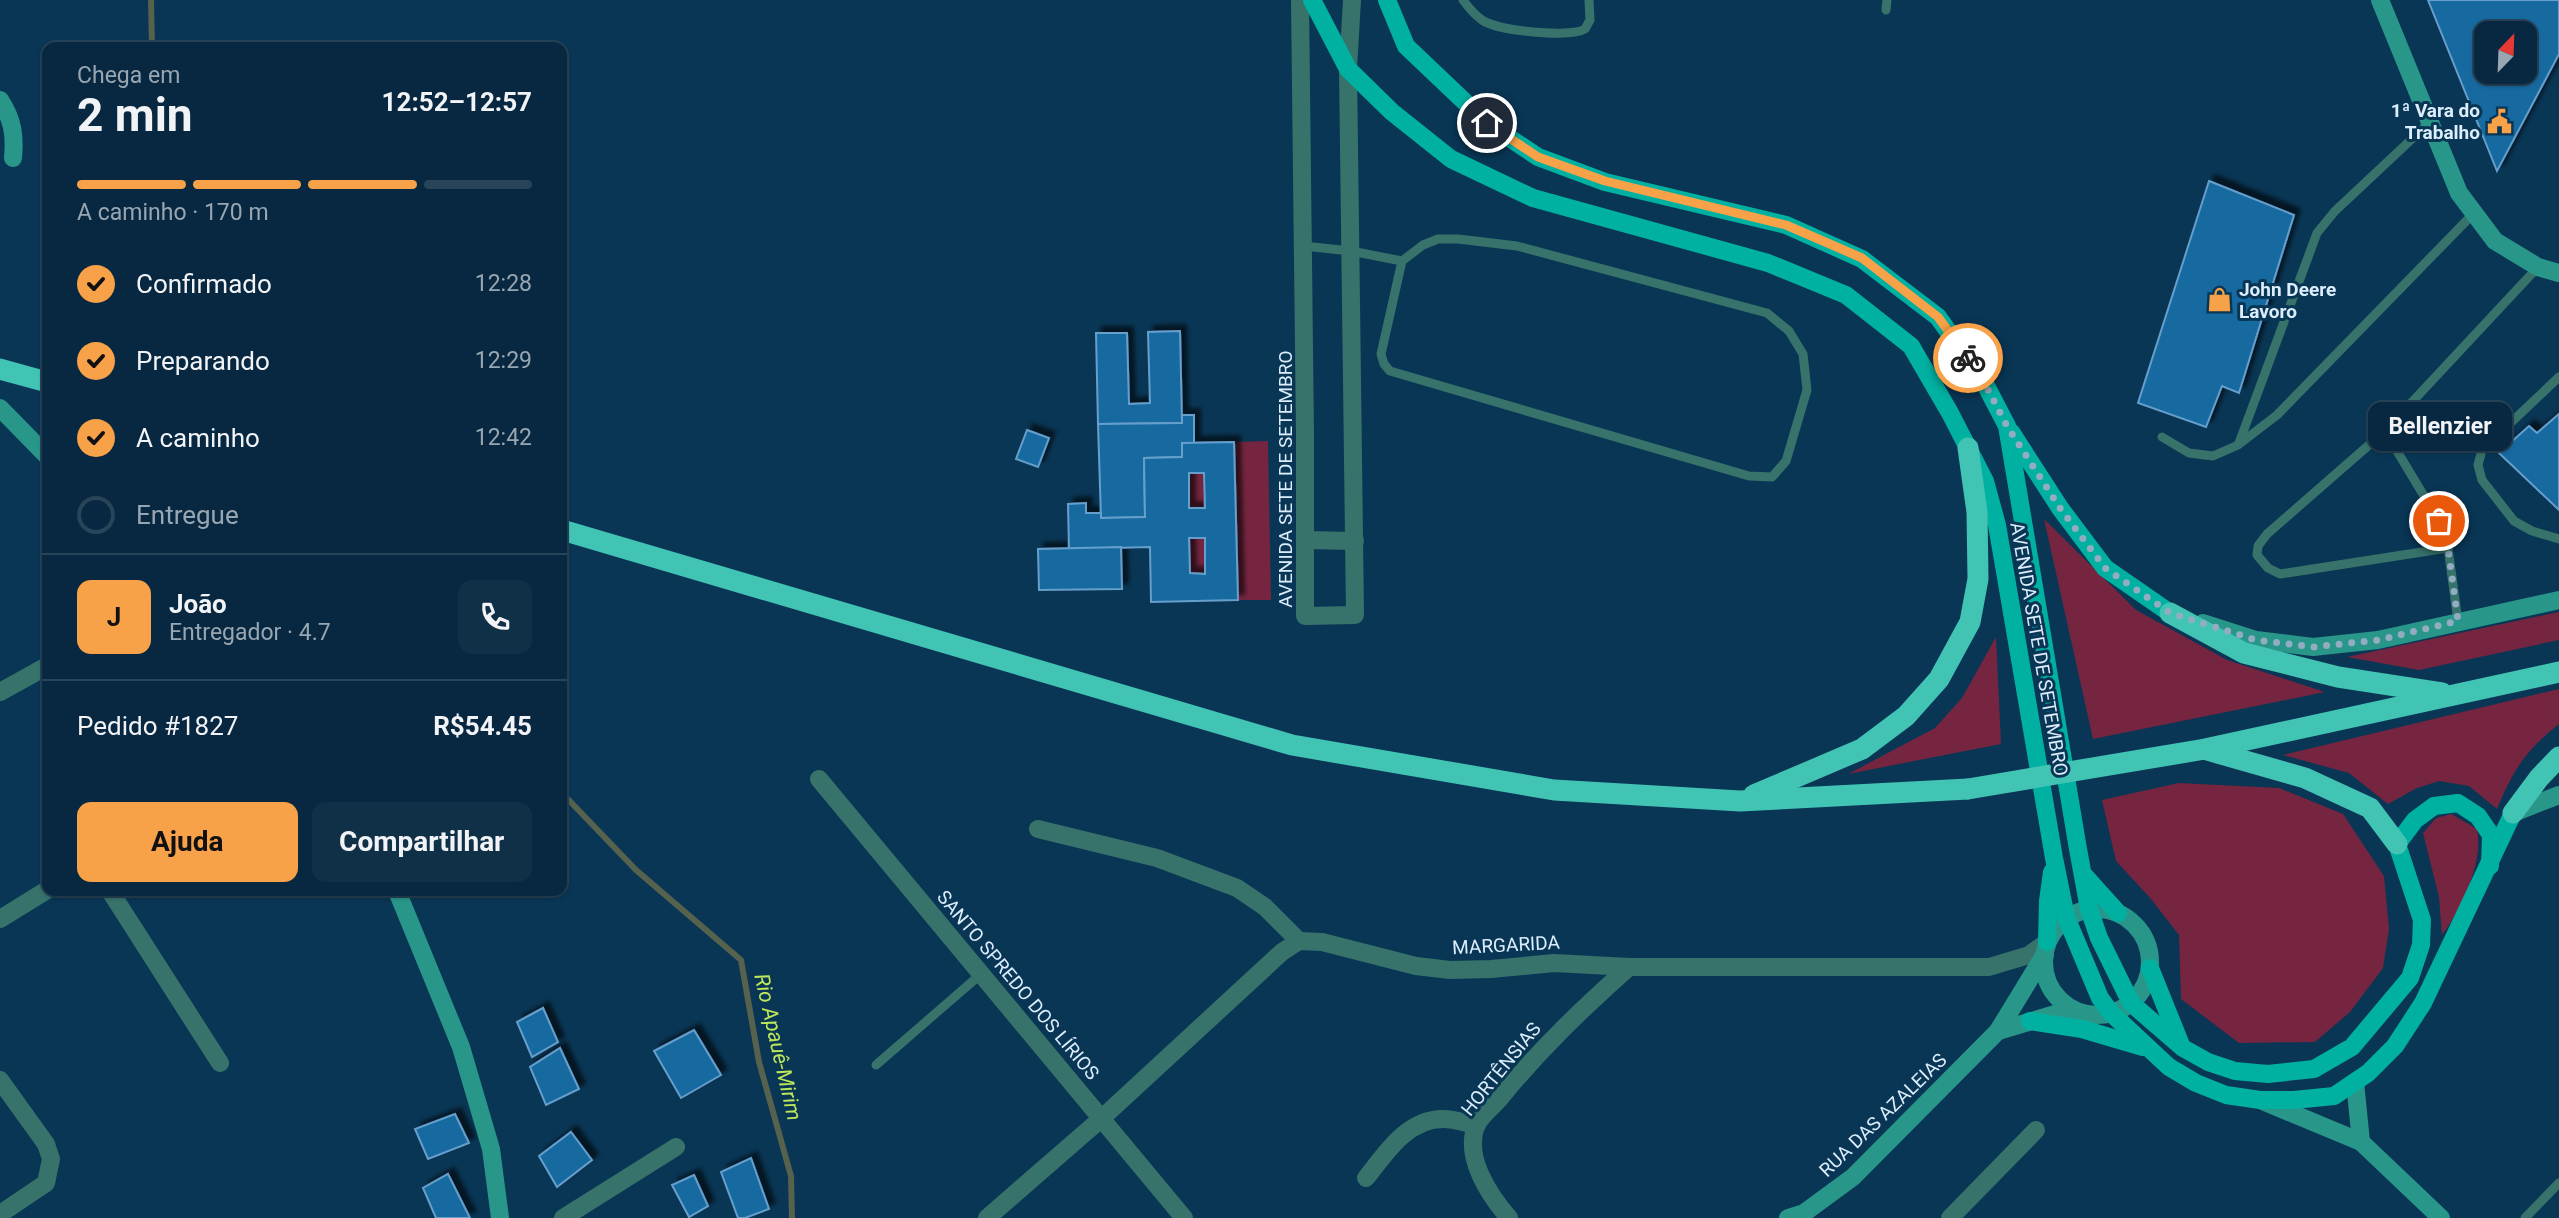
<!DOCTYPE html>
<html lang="pt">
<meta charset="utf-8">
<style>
:root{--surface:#072840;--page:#103047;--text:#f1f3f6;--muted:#98a6b1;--line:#284459;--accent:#f7a148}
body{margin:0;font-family:Roboto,sans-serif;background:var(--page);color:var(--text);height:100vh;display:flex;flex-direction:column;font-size:26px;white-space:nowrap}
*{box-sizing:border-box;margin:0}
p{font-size:23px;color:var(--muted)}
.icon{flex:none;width:38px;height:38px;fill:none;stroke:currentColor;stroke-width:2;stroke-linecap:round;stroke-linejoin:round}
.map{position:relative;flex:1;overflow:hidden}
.sheet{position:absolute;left:42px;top:42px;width:525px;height:854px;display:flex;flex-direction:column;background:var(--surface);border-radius:14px;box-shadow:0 2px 5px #0004,0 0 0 2px var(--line)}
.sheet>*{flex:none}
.needle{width:46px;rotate:23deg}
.tools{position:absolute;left:2474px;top:21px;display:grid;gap:14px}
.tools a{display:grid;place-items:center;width:63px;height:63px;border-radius:14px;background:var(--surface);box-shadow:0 2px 5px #0004,0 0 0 2px var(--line);font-size:35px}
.pin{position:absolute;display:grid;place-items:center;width:60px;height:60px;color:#fff;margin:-30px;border:4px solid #fff;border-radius:50%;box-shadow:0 2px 7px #0007}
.courier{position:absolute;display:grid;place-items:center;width:70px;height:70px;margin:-35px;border:5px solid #f7a148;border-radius:50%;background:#fff;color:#222;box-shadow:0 2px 9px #0007}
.bubble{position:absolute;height:49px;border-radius:14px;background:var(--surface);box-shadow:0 2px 5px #0004,0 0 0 2px var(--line);font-size:23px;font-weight:700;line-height:49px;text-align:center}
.head em{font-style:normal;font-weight:700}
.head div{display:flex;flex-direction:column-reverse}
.head{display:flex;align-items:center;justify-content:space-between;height:119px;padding:0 35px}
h1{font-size:46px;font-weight:700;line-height:52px}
.bar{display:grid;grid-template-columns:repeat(4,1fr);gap:10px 7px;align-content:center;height:84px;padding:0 35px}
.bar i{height:9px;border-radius:5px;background:var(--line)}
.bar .on{background:var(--accent)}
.bar p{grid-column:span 4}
.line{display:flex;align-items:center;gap:18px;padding:0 35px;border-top:2px solid var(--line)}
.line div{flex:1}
.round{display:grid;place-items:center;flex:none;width:74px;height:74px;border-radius:14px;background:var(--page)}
ol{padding:0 35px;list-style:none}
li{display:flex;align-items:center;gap:21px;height:77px}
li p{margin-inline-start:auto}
li .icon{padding:7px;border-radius:50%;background:var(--accent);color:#111;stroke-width:4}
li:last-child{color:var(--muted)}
li i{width:38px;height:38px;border:4px solid var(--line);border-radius:50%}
.button{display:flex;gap:14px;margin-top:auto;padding:14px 35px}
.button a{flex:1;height:80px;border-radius:14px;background:var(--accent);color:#111;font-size:28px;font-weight:700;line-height:80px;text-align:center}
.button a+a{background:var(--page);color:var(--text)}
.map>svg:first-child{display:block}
</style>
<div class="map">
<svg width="2559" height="1218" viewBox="0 0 2559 1218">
<defs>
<filter id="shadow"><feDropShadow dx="6" dy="-6" stdDeviation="2" flood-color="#0009"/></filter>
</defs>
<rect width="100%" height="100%" fill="#093655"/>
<g fill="#75253f">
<path d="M1268,441L1271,600H1238L1234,442Z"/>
<path d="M1189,473H1204L1205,508H1189Z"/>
<path d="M2044,519L2136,610L2227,660L2325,692L2093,739Z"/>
<path d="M1189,538H1205V574L1190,573Z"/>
<path d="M2559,612V640L2419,670L2347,657Z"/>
<path d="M1996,637L2001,744L1848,774L1935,728L1962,698Z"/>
<path d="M2559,689V724C2526,750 2513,770 2497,809L2469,786L2439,781L2417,788L2388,804L2349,773L2283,755Z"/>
<path d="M2179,783L2279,788L2343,814L2384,876L2389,929L2383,968L2350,1012L2315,1042L2239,1043L2181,999L2179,935L2151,899L2116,861L2102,800Z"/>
<path d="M2451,814L2477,829C2484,861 2462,909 2442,935L2439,897L2423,833L2436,818Z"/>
</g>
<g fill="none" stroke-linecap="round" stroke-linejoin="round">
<g stroke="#56614e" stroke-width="6">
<path d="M151,0L152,47"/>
<path d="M562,793L636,870L741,960L759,1062L791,1176L792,1218"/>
</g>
</g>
<g fill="#166aa0" stroke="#669ecc" stroke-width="2" fill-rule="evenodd" filter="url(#shadow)">
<path d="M2428,0H2559V54L2497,171ZM2487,33H2525V72H2487Z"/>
<path d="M2209,181L2294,215L2239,393L2222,386L2206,427L2138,403Z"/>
<path d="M1180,331L1182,423L1098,424L1096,333H1127L1129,404L1150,403L1148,332Z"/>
<path d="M2559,414V510L2499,453L2529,426L2537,433Z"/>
<path d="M1182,415H1194V443H1182V457L1144,458L1145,517L1101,518L1098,424L1182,423Z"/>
<path d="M1027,430L1049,438L1038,467L1016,459Z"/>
<path d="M1234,442L1238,600L1151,602L1150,547L1069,549L1068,504L1086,503V513H1101V518L1145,517L1144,458L1182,457V443ZM1189,473H1204L1205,508H1189ZM1189,538H1205V574L1190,573Z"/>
<path d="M1121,547L1122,589L1039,590L1038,549Z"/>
<path d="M543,1008L558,1042L532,1057L517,1022Z"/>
<path d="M694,1030L721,1075L681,1098L654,1051Z"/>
<path d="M560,1048L579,1089L546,1105L530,1067Z"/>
<path d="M455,1114L469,1143L428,1159L415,1129Z"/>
<path d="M571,1132L592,1160L557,1187L539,1156Z"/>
<path d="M751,1158L769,1209L745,1218H738L721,1172Z"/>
<path d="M448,1174L470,1218H436L423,1188Z"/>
<path d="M694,1175L708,1206L689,1217L672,1185Z"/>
</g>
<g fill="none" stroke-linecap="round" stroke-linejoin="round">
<g stroke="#37736b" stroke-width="9">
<path d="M1463,0C1468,7 1475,15 1482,20C1497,31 1570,38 1585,29L1590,20L1589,0"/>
<path d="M1886,10L1887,0"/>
<path d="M1438,239H1458L1517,246L1767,313L1789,331L1803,354L1807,390L1786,461L1772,477L1749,476L1390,371L1384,364L1381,354L1402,261L1423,245Z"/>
<path d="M1303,246L1351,251L1402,261"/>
<path d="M2559,377L2482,450L2478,465L2482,480L2514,521L2532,531L2559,539"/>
<path d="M2385,431L2439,521L2448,548L2458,621"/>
<path d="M2162,437L2189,453L2213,456L2238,445L2277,415L2474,213"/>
<path d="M2239,443L2317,233L2335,211L2430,122"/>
<path d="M2448,548L2280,574L2268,568L2257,555L2258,546L2267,534L2385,431L2538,267"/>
<path d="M876,1065L981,974"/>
<path d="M2525,1218L2559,1183"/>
</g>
<g stroke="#37736b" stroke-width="18">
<path d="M1300,0L1305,435V616L1355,615L1348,69L1352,0"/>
<path d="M1305,540L1355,541"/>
<path d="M0,692L47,666"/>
<path d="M819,779L1184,1218"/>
<path d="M1038,829L1157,858L1237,888L1265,907L1299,941"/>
<path d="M110,891L220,1063"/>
<path d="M0,919L47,890"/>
<path d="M0,1080L46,1144L51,1159L46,1183L0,1214"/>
<path d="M1366,1178C1386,1153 1407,1119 1443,1119C1454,1119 1466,1123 1477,1125"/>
<path d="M563,1218L676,1147"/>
<path d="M987,1218L1102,1118L1282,952L1299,941L1322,942L1416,966L1450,970L1491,969L1554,963L1629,967H1989L2029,955L2047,942"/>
<path d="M1509,1218C1489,1195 1464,1157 1476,1126C1480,1116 1494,1106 1501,1097C1541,1048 1582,1009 1629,967"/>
<path d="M1950,1218L2036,1130"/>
</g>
<g stroke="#29968a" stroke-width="18">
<path d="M2380,0L2459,193L2495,241L2538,267L2559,273"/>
<path d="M0,100C13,120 15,135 13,158"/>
<path d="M0,408L47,456"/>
<path d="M2203,623L2256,640L2313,647L2378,640L2559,600"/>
<path d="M2513,813L2559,795"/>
<path d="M397,891L461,1047L491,1149L500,1218"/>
<circle cx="2097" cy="962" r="53"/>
<path d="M1998,1031L2072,1009"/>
<path d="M2355,1082L2361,1142"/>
<path d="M2260,1100L2361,1142L2441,1218"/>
<path d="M1788,1218L1804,1213L1853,1177L1998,1031L2045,954"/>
</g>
<g stroke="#00b1a1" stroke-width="18">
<path d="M1312,0L1348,69L1392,112L1451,159L1533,198L1768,263L1846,295L1911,346L1950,413L1985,481L1997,525L2054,858L2066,917L2100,998L2111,1013L2169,1067L2196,1083L2226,1095L2260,1100H2294L2334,1096L2368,1073L2395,1046L2423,1003L2513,813"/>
<path d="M1387,0L1406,46L1487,123L1538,157L1605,182L1786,225L1862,259L1938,317L1984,382L2007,426L2078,849L2089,909L2099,938L2131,1003L2183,1048L2208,1062L2235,1071L2268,1074L2314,1069L2352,1047L2410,978L2421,945L2422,920L2397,844L2415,820L2434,806L2458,803L2478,816L2491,835L2490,866"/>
<path d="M2011,432L2060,508L2105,568L2170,613"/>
<path d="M2083,874L2118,913"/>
<path d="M2047,942L2048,901L2052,872"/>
<path d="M2150,968L2181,1045"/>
<path d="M2030,1021L2082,1029L2143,1047"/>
</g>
<g stroke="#42c4b5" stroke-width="21">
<path d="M0,369L47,382"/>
<path d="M562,530L1292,745L1554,790L1740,801L1968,789"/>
<path d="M2170,613L2244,653L2338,677L2442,693"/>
<path d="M2207,750L2305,778L2370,808L2397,844"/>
<path d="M2068,772L2205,749L2559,672"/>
<path d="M1754,795L1862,749L1906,716L1939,679L1970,622L1978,579L1977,512L1968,448"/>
<path d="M2513,813L2539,778L2559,757"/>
</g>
<path stroke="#42c4b5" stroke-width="21" d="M1968,789L2068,772"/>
</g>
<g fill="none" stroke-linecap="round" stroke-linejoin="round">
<path stroke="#92adc2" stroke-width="7" stroke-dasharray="0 12.6" d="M1968,358L1984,382L2007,426L2060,508L2105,568L2170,613L2256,640L2313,647L2378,640L2458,621L2448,548L2439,521"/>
<path stroke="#f7a148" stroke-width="9" d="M1487,123L1538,157L1605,181L1786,225L1862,258L1938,317L1968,358"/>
</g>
<defs>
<symbol id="civic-bare" viewBox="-9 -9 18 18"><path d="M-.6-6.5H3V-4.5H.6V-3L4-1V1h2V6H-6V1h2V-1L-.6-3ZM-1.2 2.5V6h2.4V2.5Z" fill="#f7a148" stroke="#093655" stroke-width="2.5" paint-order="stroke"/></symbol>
<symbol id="shop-bare" viewBox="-9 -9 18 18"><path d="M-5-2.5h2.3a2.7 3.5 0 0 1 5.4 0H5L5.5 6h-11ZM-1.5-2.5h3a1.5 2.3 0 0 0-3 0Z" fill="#f7a148" stroke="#093655" stroke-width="2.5" paint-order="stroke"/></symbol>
</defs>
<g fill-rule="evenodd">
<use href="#civic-bare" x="2482" y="104" width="35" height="35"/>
<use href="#shop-bare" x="2202" y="282" width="35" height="35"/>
</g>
<g text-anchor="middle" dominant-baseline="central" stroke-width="6" stroke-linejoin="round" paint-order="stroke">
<g font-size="19" font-weight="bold" fill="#dcedfc" stroke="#093655" text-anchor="end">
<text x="2480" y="110">1ª Vara do<tspan x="2480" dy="22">Trabalho</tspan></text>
<text x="2239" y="289" text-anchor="start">John Deere<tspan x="2239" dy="22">Lavoro</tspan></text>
</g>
<g font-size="19" fill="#dcedfc" stroke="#093655">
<text transform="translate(1285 479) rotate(-90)">AVENIDA SETE DE SETEMBRO</text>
<text transform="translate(2039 649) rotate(80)">AVENIDA SETE DE SETEMBRO</text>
<text transform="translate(1506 945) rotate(-3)">MARGARIDA</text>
<text transform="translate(1018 985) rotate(50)">SANTO SPREDO DOS LÍRIOS</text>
<text transform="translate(1501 1069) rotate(-51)">HORTÊNSIAS</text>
<text transform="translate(1883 1115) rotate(-44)">RUA DAS AZALEIAS</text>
</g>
<g font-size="21" font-style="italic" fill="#bee75a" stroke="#093655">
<text transform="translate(778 1047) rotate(77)">Rio Apauê-Mirim</text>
</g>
</g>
</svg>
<div class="tools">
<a><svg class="needle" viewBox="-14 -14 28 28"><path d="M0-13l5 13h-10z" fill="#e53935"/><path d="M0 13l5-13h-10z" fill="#98a6b1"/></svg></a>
</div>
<div class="pin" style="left:2439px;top:521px;background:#ea580c"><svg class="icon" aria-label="bag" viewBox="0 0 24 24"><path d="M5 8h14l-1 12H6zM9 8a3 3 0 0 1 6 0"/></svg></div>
<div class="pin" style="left:1487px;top:123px;background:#1f2937"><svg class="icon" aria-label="home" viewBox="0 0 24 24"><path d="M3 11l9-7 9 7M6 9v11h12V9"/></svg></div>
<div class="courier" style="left:1968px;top:358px"><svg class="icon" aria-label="bike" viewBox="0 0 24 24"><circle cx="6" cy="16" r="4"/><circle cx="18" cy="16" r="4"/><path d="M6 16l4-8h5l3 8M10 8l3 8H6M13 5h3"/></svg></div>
<div class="bubble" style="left:2368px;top:402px;width:144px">Bellenzier</div>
<section class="sheet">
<div class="head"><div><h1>2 min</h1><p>Chega em</p></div><em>12:52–12:57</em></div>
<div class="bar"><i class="on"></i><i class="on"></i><i class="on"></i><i></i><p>A caminho · 170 m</p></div>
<ol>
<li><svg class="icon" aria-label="check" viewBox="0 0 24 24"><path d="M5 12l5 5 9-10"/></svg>Confirmado<p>12:28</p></li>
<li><svg class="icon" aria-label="check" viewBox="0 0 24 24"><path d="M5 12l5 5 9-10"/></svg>Preparando<p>12:29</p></li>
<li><svg class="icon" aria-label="check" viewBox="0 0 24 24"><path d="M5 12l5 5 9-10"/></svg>A caminho<p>12:42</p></li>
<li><i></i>Entregue</li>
</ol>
<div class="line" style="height:126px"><b class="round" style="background:var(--accent);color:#111">J</b><div><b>João</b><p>Entregador · 4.7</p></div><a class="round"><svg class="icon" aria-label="phone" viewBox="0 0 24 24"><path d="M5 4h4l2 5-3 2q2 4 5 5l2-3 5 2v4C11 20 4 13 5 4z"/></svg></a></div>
<div class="line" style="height:91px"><div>Pedido #1827</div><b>R$54.45</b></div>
<div class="button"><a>Ajuda</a><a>Compartilhar</a></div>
</section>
</div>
